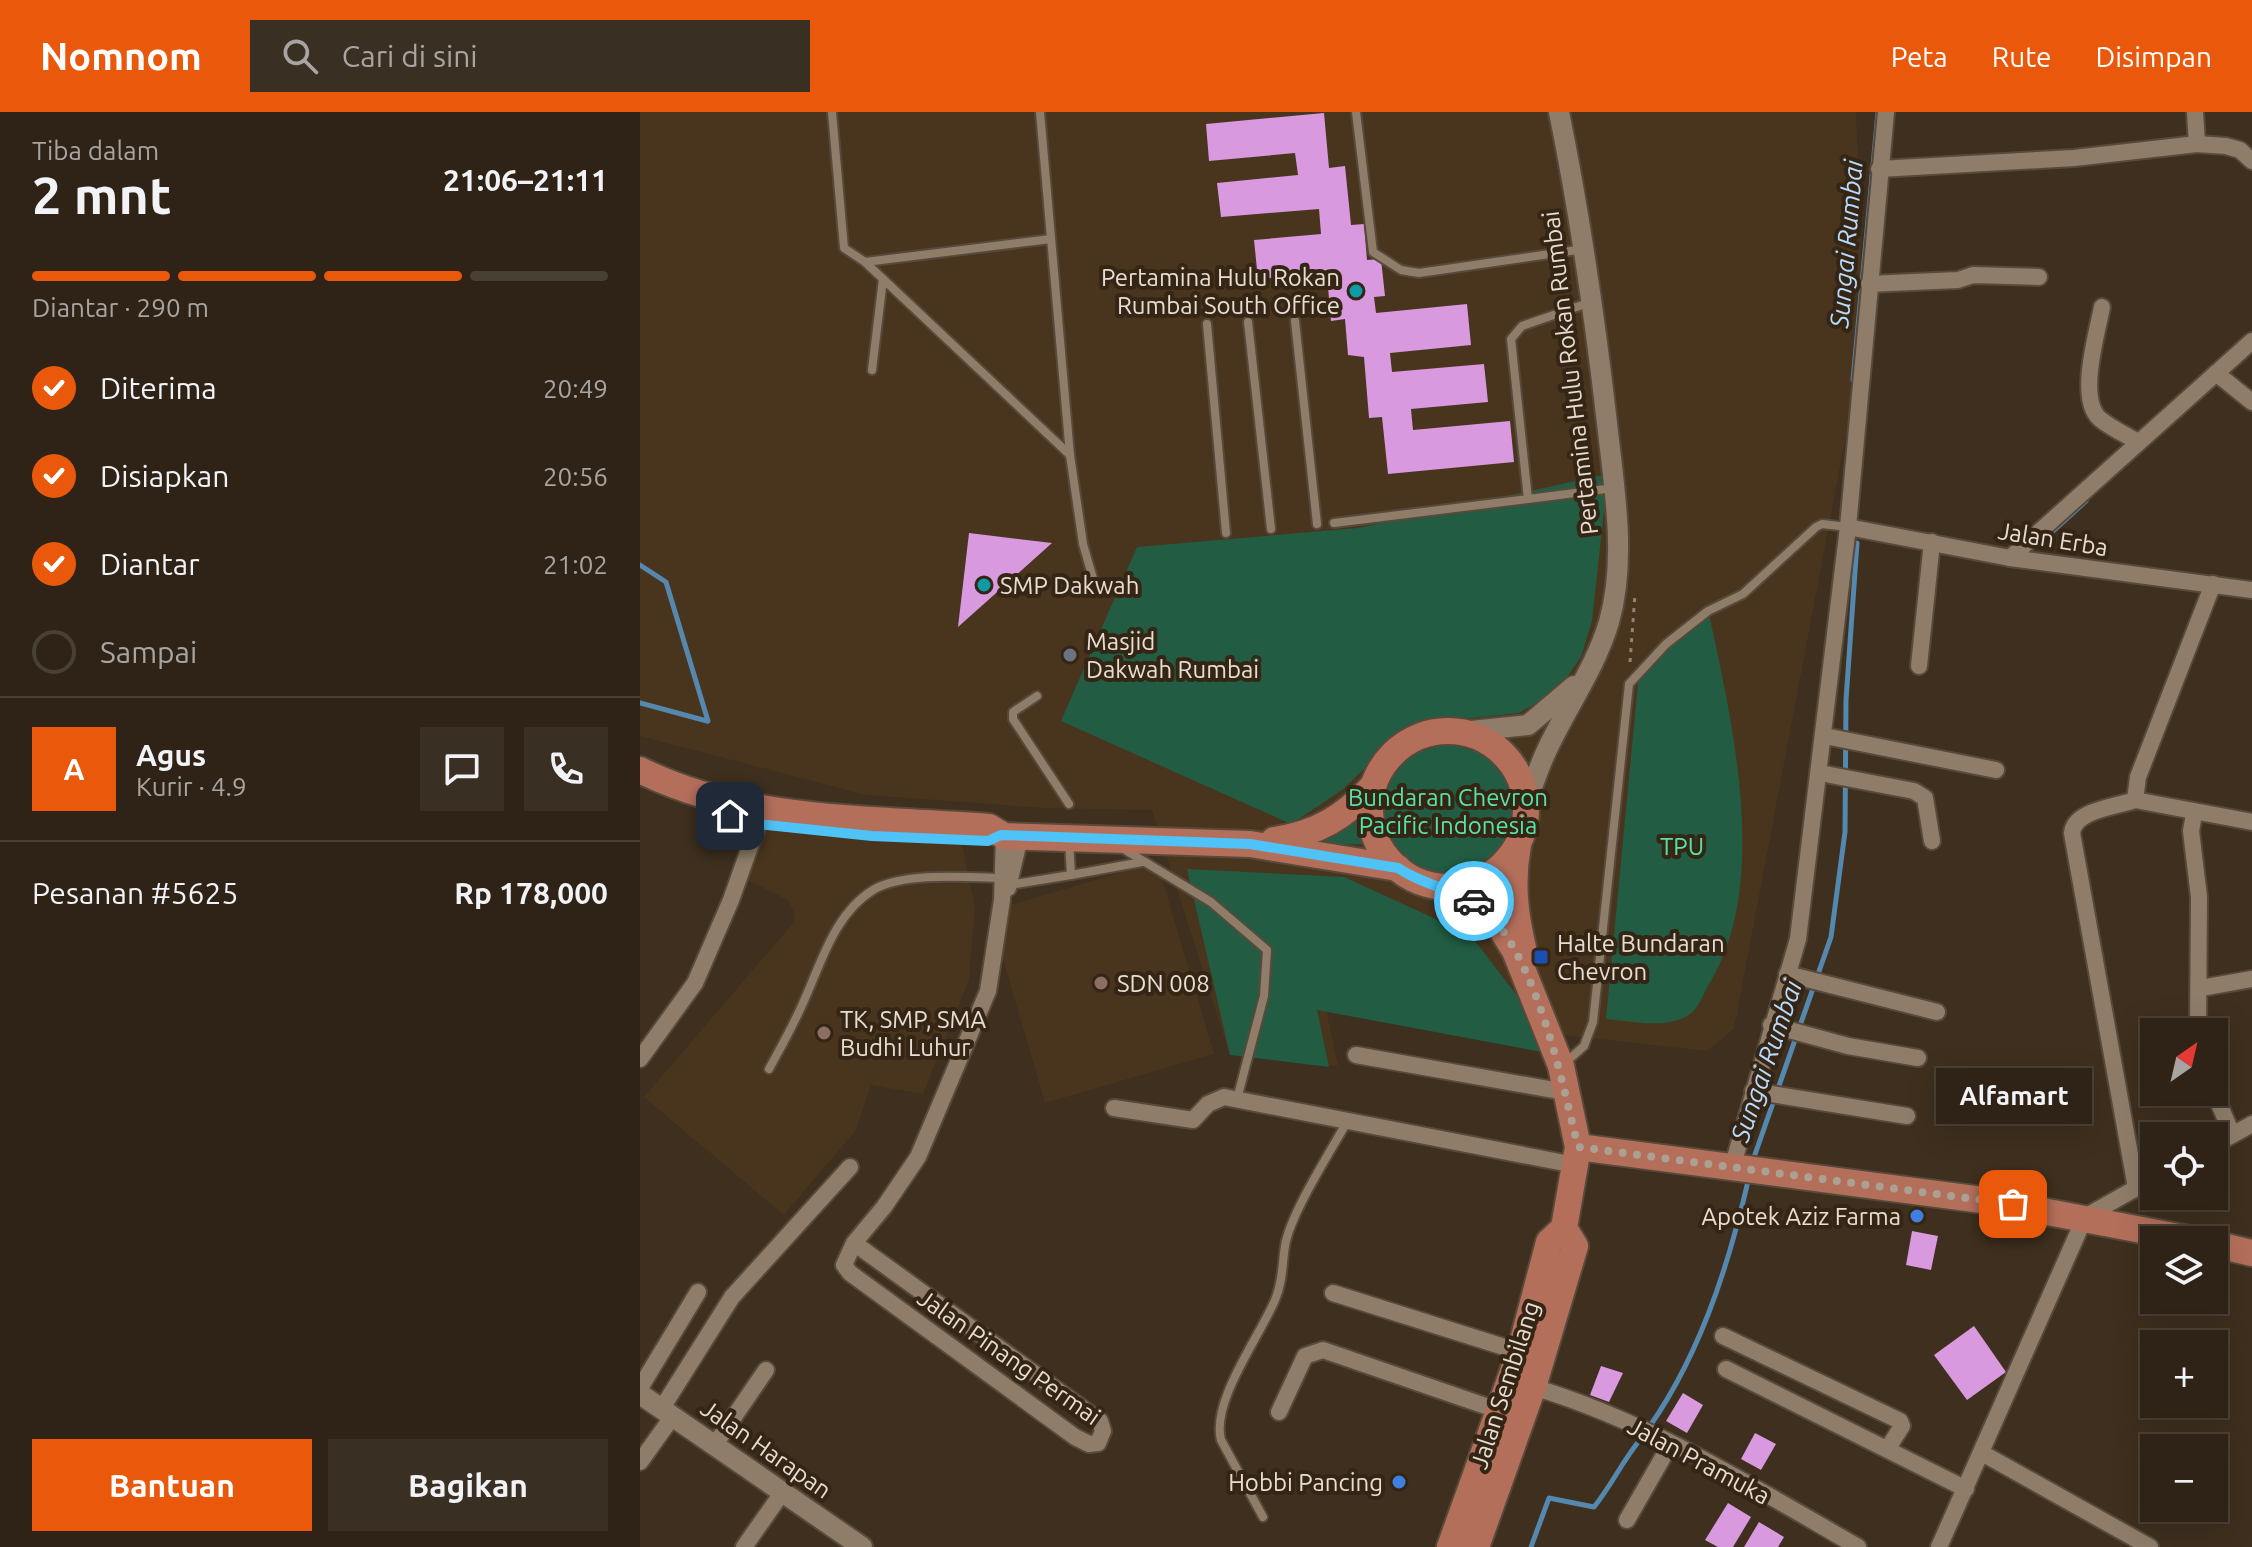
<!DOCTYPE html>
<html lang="id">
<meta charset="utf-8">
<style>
:root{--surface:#2e2316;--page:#3a2f23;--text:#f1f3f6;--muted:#a7a4a1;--line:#494035;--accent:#ea580c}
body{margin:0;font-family:Ubuntu,sans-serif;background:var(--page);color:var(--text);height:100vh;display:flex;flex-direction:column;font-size:30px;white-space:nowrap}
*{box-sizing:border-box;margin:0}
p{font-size:26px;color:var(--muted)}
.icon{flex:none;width:44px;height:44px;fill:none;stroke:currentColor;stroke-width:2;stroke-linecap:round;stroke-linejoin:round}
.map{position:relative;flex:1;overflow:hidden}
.side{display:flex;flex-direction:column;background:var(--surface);width:640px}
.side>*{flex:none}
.needle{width:52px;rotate:34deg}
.buttons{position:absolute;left:1500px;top:906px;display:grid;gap:16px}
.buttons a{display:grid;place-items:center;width:88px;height:88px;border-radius:0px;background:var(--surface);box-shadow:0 8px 32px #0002,0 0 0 2px var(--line);font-size:40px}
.pin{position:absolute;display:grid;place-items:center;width:68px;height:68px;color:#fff;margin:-34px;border-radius:16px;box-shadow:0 4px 12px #0006}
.courier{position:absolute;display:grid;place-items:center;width:80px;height:80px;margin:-40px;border:6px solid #4fc3f7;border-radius:50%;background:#fff;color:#222;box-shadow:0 2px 10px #0007}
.bubble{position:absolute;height:56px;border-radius:0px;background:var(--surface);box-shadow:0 8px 32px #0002,0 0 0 2px var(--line);font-size:26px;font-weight:600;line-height:56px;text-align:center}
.overview em{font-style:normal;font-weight:600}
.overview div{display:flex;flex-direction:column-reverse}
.overview{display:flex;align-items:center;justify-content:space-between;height:136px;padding:0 32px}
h1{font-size:52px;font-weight:600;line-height:60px}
.bar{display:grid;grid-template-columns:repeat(4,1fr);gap:12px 8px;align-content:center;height:96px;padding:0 32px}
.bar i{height:10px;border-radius:6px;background:var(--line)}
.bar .on{background:var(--accent)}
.bar p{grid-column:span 4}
.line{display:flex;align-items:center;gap:20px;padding:0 32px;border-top:2px solid var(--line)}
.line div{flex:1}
.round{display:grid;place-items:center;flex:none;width:84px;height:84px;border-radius:0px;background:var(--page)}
ol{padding:0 32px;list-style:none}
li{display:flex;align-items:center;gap:24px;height:88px}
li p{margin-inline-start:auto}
li .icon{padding:8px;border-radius:50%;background:var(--accent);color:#fff;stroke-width:4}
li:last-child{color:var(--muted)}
li i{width:44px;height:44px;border:4px solid var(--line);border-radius:50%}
.cta{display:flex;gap:16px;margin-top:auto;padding:16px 32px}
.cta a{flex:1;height:92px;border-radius:0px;background:var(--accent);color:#fff;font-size:32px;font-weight:600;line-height:92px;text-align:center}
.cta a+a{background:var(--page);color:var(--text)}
header{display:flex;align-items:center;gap:48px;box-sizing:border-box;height:112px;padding:0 40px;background:var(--accent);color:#fff}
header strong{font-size:38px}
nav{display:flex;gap:44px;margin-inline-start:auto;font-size:28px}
.search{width:560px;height:72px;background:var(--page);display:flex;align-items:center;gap:20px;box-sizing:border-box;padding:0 28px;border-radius:0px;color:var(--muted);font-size:30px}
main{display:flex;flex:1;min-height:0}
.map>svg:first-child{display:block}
</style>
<header>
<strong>Nomnom</strong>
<div class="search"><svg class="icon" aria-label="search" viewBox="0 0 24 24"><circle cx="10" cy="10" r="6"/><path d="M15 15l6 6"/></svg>Cari di sini</div>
<nav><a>Peta</a><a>Rute</a><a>Disimpan</a></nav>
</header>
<main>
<section class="side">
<div class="overview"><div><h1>2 mnt</h1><p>Tiba dalam</p></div><em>21:06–21:11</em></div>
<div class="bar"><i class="on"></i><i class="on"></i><i class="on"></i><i></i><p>Diantar · 290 m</p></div>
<ol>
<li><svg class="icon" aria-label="check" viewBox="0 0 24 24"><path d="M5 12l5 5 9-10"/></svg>Diterima<p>20:49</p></li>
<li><svg class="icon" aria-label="check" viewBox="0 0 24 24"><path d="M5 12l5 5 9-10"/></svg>Disiapkan<p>20:56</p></li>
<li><svg class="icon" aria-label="check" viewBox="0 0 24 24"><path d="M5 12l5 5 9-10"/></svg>Diantar<p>21:02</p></li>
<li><i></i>Sampai</li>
</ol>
<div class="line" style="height:144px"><b class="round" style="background:var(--accent);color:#fff">A</b><div><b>Agus</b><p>Kurir · 4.9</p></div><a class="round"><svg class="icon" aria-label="chat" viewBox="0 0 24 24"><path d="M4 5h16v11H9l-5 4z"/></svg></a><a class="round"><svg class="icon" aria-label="phone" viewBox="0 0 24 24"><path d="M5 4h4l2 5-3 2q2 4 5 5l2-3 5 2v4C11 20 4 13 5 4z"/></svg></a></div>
<div class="line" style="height:104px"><div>Pesanan #5625</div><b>Rp 178,000</b></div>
<div class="cta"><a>Bantuan</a><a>Bagikan</a></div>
</section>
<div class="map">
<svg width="1612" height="1435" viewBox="0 0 1612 1435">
<rect width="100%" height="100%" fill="#3e2f1e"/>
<g fill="#49351e">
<path d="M0,0H1216L1224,227L1094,917L1067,939L686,897L698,954L589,941L512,698L405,696L226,683L0,624Z"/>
<path d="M128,703L227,728L322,732L335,796L329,868L283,982L231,973L216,1018L144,1103L4,985L153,811L155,803L148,788L104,766Z"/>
<path d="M517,750L574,942L405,991L349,799Z"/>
</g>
<g fill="#225c43">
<path d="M968,362L952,509L941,545L917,579L879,601L770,613L702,678L651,712L421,609L497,435L718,416Z"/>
<path d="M1069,502C1092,610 1131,771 1069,872C1064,881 1058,897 1050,902C1027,918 991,909 966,907L999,561Z"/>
<circle cx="808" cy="699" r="68"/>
<path d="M721,702L726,732L658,733Z"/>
<path d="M547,757L704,765L811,814L835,829L885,894L902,940L677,898L689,955L590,943Z"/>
</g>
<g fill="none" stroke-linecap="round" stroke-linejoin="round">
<g stroke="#5588ae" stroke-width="5">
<path d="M1213,268L1238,0"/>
<path d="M1411,421L1446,389"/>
<path d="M0,453L26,470L68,609"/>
<path d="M0,591L67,609"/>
<path d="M1112,1051L1191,825L1205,720L1206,588L1217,431"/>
<path d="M891,1435L909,1386L954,1395C971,1374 982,1350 999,1329C1057,1253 1088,1157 1109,1065"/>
</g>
</g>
<g fill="#d899df">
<path d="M684,1L689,56L705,54L711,113L724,112L727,148L741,147L745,184L734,185L736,201L827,192L831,233L750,241L752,260L844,252L848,290L771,297L773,318L870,309L874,350L748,362L742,305L729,306L724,245L708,243L705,207L691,209L688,175L693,174L691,161L618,167L614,128L681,122L679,97L581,105L577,71L658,63L655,41L569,49L566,12Z"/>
<path d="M329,421L412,431L318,515Z"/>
<path d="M1272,1119L1298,1124L1291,1158L1266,1153Z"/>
<path d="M1334,1214L1366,1260L1327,1288L1294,1243Z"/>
<path d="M961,1254L983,1261L969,1290L950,1283Z"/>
<path d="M1043,1281L1063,1293L1047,1321L1026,1309Z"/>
<path d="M1115,1321L1136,1332L1121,1358L1101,1347Z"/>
<path d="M1088,1391L1111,1405L1093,1435H1078L1065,1428Z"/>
<path d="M1119,1410L1144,1425L1138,1435H1104Z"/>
</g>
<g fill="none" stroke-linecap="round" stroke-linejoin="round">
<defs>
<g id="service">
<path d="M192,0L204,136L225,150L411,127"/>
<path d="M400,0L430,343L443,432L454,470"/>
<path d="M716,0L733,140L761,158L779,161L944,137"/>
<path d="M225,150L430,343"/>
<path d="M655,209L677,412"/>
<path d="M608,210L631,417"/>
<path d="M567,212L586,421"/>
<path d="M232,258L243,167"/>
<path d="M888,387L974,376"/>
<path d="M694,411L888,387L871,227L882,214L951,190"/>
<path d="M397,584L373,600V607L429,692"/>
<path d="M482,736L571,790L627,838L624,884L597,987"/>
<path d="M431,763L502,750"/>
<path d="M369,773L431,763L429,728"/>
<path d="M925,951L944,934L953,910L989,572L1026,532L1068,499L1103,482L1176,415L1182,412L1208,415"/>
<path d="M129,957C141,935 153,914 163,891C181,852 194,802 233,778C263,760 326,765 360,766"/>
<path d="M623,1405L581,1328C571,1289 620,1224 635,1188C643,1170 642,1152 645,1134C650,1102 691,1039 708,1008"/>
</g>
<g id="minor">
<path d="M1555,0L1557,32"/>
<path d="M1239,57L1434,46L1557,32L1586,34L1600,38L1612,49"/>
<path d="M1229,172L1318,168L1333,163L1399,165"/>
<path d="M1462,195C1457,222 1437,287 1460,307C1471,316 1486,323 1498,330"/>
<path d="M1576,261L1612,290"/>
<path d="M1208,415L1370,446L1612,478"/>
<path d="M1370,446L1612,229"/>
<path d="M1573,472L1498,665L1495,688L1612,710"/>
<path d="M1279,554L1292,430"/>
<path d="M1185,624L1356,658"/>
<path d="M1180,661L1274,679L1285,686L1292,729"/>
<path d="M1495,688C1476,695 1434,698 1432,721L1496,1076"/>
<path d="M1554,702L1551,719L1559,785L1558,920"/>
<path d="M368,776L380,725"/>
<path d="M1147,862L1297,900"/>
<path d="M1561,876L1612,867"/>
<path d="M1131,913L1208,934L1278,946"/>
<path d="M716,943L925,980"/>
<path d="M0,947L55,871L91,788L118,712"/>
<path d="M1113,979L1267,1004"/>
<path d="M1574,980L1592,1022"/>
<path d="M474,996L553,1008L568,992L584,985L935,1053"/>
<path d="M1574,1033L1612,1012"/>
<path d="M1092,1056L1158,827L1208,415L1246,0"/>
<path d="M214,1131L460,1309L463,1319L458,1331L449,1332L435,1325L210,1161L204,1153L214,1131L244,1095L278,1045L348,879L362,788L364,724"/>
<path d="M693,1181L880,1240"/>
<path d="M1083,1224L1260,1309L1262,1314L1248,1336"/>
<path d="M1086,1257L1326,1377"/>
<path d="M893,1275C1008,1309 1115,1376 1218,1435"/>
<path d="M0,1276L58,1180"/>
<path d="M22,1296L92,1185L210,1055"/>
<path d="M639,1300L665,1244L683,1238L860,1299"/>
<path d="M74,1334L126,1258"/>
<path d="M1342,1341L1510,1435"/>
<path d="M0,1350L33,1304"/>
<path d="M987,1408L1030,1333"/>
<path d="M104,1435L142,1381"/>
<path d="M1299,1435L1445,1105L1514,1066"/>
</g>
<g id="tertiary">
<path d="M821,620L888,613L934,574"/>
<path d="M886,691C893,674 898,657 906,640C926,596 955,557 969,510C987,447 974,375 967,311C955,207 940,103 919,0"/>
<path d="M0,1282L222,1435"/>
</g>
<g id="primary">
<circle cx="808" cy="697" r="78"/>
<path d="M0,658C105,711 234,706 349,715L364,724L610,732L758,756"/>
<path d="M634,728C676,722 705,705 733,674"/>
<path d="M878,733C871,772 875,802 884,840"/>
<path d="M803,775L837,790L857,810L875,839L921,954L938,1035L924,1116L935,1134L893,1275L836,1435"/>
<path d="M938,1035L1350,1089L1554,1128"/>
<path d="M1574,1132L1612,1141"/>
<path d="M810,1435L880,1240L909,1130L924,1116"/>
</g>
</defs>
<use href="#service" stroke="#574a3b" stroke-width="12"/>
<use href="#minor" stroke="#574a3b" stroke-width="20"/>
<use href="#tertiary" stroke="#574a3b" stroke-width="24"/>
<use href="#primary" stroke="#574a3b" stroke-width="30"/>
<path stroke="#918476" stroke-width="3" stroke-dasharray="4 6" stroke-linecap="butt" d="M990,550L995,482"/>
<use href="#service" stroke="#8f7d6a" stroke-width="8"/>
<use href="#minor" stroke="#8f7d6a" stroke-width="16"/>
<use href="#tertiary" stroke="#8f7d6a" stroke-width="20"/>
<use href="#primary" stroke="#b46f5b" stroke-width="26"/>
</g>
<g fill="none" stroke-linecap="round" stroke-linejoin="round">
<path stroke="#aca093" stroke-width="8" stroke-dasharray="0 14.4" d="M834,789C895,832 921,966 938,1035L1373,1092"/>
<path stroke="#4fc3f7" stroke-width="10" d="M90,704L118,712L232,724L348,729L361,723L610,732L758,756C782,772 809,777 834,789"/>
</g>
<g fill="#0f9aa8" stroke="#342514" stroke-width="3">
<circle cx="716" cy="179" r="8"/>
<circle cx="344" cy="473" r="8"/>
</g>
<circle fill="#6b7280" stroke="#342514" stroke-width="3" cx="430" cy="543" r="8"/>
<rect fill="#1a4fb4" stroke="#342514" stroke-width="3" x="893" y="837" width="16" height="16" rx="4"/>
<g fill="#8d6e63" stroke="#342514" stroke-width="3">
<circle cx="461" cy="871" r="8"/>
<circle cx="184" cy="921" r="8"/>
</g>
<g fill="#3f7fe0" stroke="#342514" stroke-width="3">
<circle cx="1277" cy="1104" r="8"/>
<circle cx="759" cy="1370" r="8"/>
</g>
<g text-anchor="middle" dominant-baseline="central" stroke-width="8" stroke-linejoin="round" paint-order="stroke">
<g font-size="24" fill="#e7ddd2" stroke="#342514" text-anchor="start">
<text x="700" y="165" text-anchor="end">Pertamina Hulu Rokan<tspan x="700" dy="28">Rumbai South Office</tspan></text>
<text x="360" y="473">SMP Dakwah</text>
<text x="446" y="529">Masjid<tspan x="446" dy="28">Dakwah Rumbai</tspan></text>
<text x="917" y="831">Halte Bundaran<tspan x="917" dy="28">Chevron</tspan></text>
<text x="477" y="871">SDN 008</text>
<text x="200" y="907">TK, SMP, SMA<tspan x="200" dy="28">Budhi Luhur</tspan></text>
<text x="1261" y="1104" text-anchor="end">Apotek Aziz Farma</text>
<text x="743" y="1370" text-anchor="end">Hobbi Pancing</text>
</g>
<g font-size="24" fill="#e7ddd2" stroke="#342514">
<text transform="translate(930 261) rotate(-97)">Pertamina Hulu Rokan Rumbai</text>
<text transform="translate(1413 427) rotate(9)">Jalan Erba</text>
<text transform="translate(369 1245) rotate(35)">Jalan Pinang Permai</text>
<text transform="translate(865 1273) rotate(-72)">Jalan Sembilang</text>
<text transform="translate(126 1337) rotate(35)">Jalan Harapan</text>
<text transform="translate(1059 1349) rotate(28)">Jalan Pramuka</text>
</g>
<g font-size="24" fill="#57e3a8" stroke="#342514">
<text x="808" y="685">Bundaran Chevron<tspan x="808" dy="28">Pacific Indonesia</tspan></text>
<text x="1042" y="734">TPU</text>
</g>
<g font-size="26" font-style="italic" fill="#b8dbfd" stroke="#342514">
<text transform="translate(1206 132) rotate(-85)">Sungai Rumbai</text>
<text transform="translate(1126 949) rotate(-71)">Sungai Rumbai</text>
</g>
</g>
</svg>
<div class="buttons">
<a><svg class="needle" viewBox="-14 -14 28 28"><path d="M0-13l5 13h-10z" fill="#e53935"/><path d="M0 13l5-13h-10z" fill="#a7a4a1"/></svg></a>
<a><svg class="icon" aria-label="locate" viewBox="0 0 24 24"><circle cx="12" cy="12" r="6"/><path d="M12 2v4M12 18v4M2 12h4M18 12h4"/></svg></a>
<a><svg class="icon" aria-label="layers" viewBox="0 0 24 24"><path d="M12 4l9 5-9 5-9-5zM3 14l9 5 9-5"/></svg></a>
<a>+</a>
<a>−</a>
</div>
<div class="pin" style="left:1373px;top:1092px;background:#ea580c"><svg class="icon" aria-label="bag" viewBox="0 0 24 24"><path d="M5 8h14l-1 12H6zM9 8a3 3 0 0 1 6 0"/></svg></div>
<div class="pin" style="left:90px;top:704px;background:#1f2937"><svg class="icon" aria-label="home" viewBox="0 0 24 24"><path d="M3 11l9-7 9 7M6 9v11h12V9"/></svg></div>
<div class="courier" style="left:834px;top:789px"><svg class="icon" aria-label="car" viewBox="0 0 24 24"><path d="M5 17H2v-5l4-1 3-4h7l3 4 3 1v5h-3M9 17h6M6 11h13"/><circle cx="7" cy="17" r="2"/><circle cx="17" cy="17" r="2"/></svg></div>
<div class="bubble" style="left:1296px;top:956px;width:156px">Alfamart</div>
</div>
</main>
